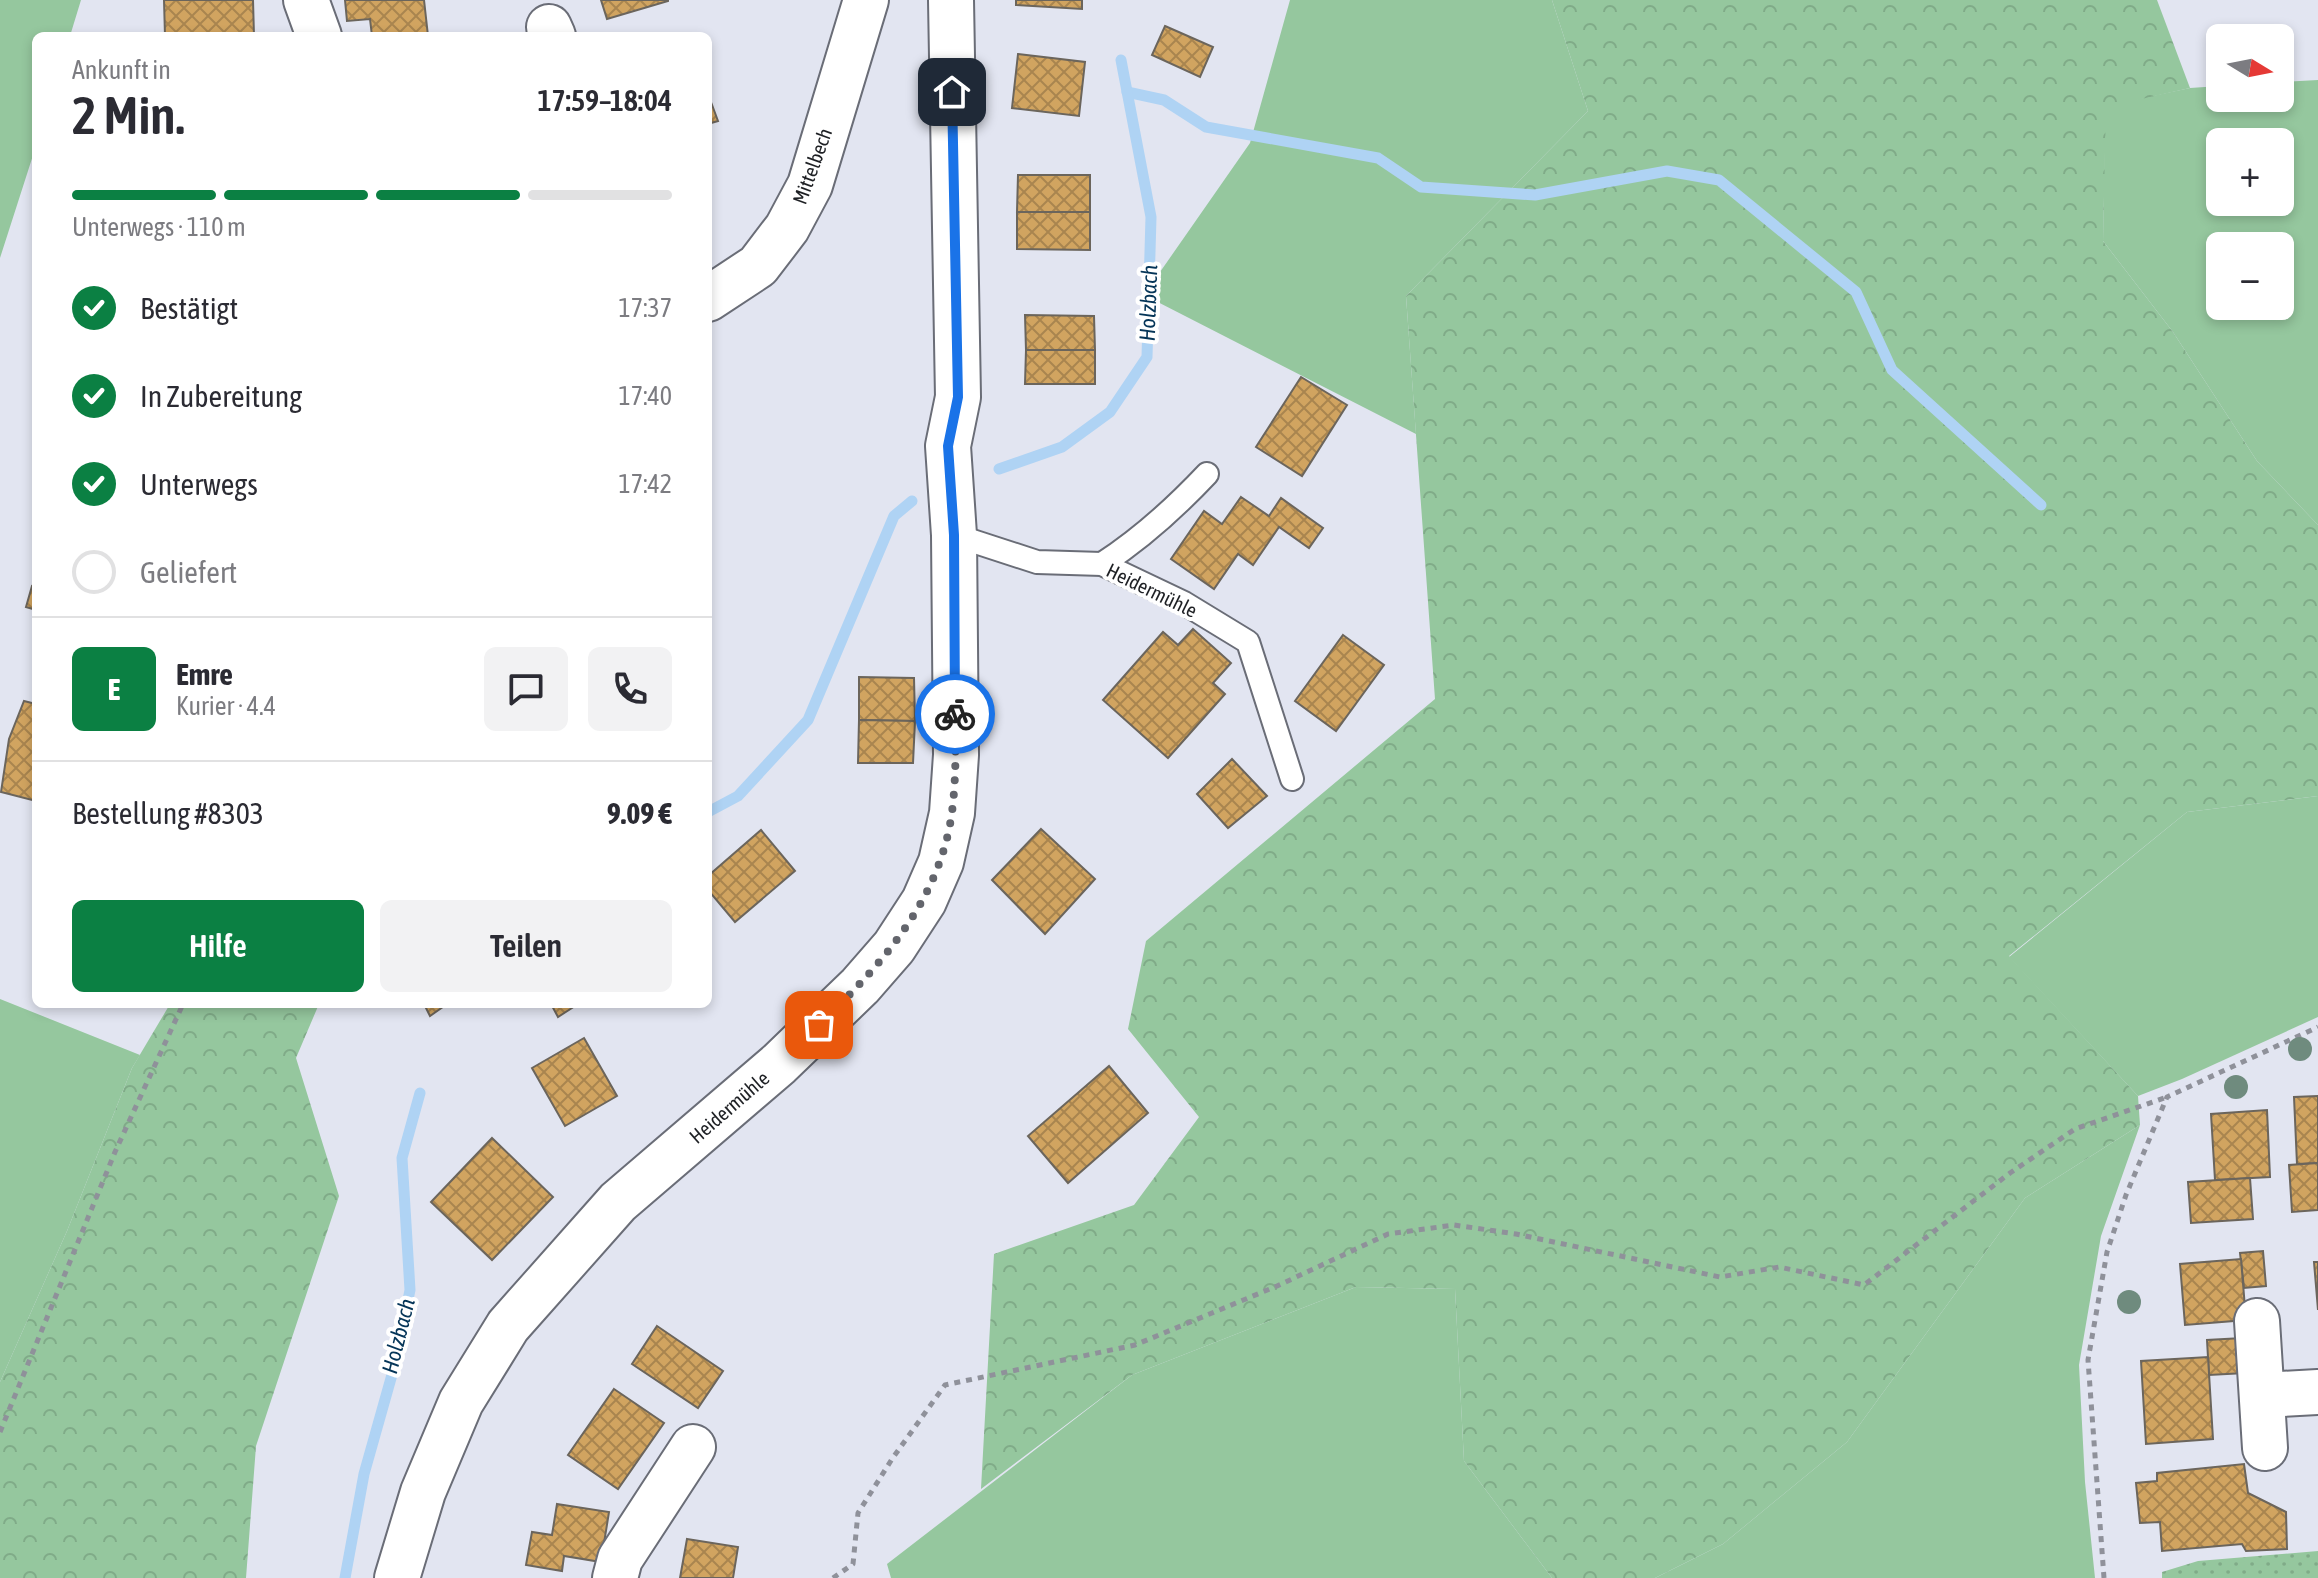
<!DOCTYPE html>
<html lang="de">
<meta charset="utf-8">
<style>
:root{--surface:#fff;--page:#f2f2f3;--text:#2b2b33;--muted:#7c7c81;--line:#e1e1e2;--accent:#0b8043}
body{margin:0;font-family:"Asap Condensed",sans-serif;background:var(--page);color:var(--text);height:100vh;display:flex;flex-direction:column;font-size:30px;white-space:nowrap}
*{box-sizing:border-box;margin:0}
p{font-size:26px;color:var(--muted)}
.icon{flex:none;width:44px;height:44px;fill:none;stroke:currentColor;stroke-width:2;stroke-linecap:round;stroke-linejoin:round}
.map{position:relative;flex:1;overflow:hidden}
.panel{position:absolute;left:32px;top:32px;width:680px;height:976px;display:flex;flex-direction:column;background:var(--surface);border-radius:12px;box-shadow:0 4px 12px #0003}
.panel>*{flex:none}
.needle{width:52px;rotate:100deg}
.buttons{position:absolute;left:2206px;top:24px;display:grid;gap:16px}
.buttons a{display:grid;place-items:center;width:88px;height:88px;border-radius:12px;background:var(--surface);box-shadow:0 4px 12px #0003;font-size:40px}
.pin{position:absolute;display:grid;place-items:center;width:68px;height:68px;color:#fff;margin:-34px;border-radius:16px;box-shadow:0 4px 12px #0006}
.courier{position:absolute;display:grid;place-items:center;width:80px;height:80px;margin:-40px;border:6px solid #1a73e8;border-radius:50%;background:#fff;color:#222;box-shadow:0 2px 10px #0007}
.summary em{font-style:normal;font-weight:600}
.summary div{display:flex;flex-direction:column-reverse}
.summary{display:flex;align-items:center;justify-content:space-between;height:136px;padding:0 40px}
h1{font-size:52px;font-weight:600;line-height:60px}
.bar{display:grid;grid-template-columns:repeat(4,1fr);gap:12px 8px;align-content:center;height:96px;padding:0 40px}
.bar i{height:10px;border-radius:6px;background:var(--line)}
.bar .active{background:var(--accent)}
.bar p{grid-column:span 4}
.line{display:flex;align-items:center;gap:20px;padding:0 40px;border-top:2px solid var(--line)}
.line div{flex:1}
.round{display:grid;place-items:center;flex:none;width:84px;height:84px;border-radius:12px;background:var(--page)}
ol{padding:0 40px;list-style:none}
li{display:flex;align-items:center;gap:24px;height:88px}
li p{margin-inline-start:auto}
li .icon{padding:8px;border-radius:50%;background:var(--accent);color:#fff;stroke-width:4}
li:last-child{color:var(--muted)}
li i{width:44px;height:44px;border:4px solid var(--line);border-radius:50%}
.cta{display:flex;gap:16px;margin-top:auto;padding:16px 40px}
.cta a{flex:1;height:92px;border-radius:12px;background:var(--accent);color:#fff;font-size:32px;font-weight:600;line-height:92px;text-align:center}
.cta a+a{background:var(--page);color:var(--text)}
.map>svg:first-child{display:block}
</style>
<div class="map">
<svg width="2318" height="1578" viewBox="0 0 2318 1578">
<defs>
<pattern id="forest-crowns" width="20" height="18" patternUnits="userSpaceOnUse" patternTransform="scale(2)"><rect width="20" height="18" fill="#95c79e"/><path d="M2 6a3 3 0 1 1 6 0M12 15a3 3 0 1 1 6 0" fill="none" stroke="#80ab88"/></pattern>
<pattern id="park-dots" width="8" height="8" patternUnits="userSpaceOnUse" patternTransform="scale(2)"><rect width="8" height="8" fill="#95c79e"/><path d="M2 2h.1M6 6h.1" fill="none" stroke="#80ab88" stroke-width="1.8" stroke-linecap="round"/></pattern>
<pattern id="building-cross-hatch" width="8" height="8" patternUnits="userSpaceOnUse" patternTransform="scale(2)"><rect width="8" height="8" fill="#d1a460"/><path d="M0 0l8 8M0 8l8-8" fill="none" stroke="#a9854f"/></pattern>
</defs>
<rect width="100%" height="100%" fill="#e2e5f1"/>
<g fill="#95c79e" fill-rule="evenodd">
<path d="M0,0H81L70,36H36V146L0,258Z"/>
<path d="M1290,0H1552L1588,111L1406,296L1416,434L1144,295L1250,143Z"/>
<path d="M2318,80V525L2257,461L2173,332L2103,241L2105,106L2190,88L2220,86V98H2280V82ZM2220,142H2280V202H2220ZM2220,246H2280V306H2220Z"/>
<path d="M2318,796V1017L2182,1079L2138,1096L2009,957L2187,812Z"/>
<path d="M0,999L140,1055L132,1068L67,1231L0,1382Z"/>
<path d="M2140,1125L2101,1236L2079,1365L2085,1482L2095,1578H1655L1723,1544L1847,1442L2025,1198Z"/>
<path d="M1356,1287L1455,1289L1464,1461L1552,1578H891L887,1564L1132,1375Z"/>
</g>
<g fill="url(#forest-crowns)">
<path d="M1552,0H2157L2190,88L2106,107L2103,241L2173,332L2257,461L2318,525V796L2187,812L2009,956L2138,1096L2140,1125L2025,1198L1847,1442L1723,1544L1655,1578H1552L1464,1461L1455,1289L1356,1287L1132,1375L981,1489L994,1254L1134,1205L1199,1117L1128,1029L1146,941L1435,699L1406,296L1588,111Z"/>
<path d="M170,1004H319L296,1058L339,1196L256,1446L246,1578H0V1382L67,1231L132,1068Z"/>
</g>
<path fill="url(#park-dots)" d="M2318,1551V1578H2162V1572L2198,1561Z"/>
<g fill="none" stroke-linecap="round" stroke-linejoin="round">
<g stroke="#afd3f4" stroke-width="11">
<path d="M1127,92L1164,100L1206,127L1378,158L1421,187L1535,195L1667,171L1719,180L1856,292L1892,370L2041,505"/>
<path d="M999,469L1062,447L1110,412L1147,357L1151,217L1121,60"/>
<path d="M708,812L738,796L808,720L894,516L912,501"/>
<path d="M345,1578L364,1474L395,1364L410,1290L402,1158L420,1093"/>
</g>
</g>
<g fill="url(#building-cross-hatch)" stroke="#6b655c" stroke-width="2">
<path d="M164,0H253L254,36H165Z"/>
<path d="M345,0H424L428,36H372L370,19L347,21Z"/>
<path d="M601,0H668V1L607,19Z"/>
<path d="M1016,0H1082V9L1016,5Z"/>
<path d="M1165,26L1213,47L1200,77L1152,55Z"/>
<path d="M1018,54L1085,62L1079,116L1012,108Z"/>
<path d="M708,94L718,121L708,124Z"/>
<path d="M1018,175H1090V212H1017Z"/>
<path d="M1017,212H1090V250L1017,249Z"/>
<path d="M1025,315L1094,316L1095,350H1026Z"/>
<path d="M1026,350H1095V384H1025Z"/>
<path d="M1301,377L1347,405L1302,476L1256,447Z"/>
<path d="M1241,497L1269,516L1281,498L1323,528L1309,548L1279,527L1253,565L1238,554L1214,589L1171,559L1204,511L1222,524Z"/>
<path d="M32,586L36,587V610L26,607Z"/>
<path d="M1193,629L1231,663L1213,683L1225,694L1168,758L1103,700L1163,632L1178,645Z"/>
<path d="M1343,635L1384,665L1336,731L1295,701Z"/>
<path d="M859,677L914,678L915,721L859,720Z"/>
<path d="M24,701L36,704V801L1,792L9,739Z"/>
<path d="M859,720L915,721L913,763H858Z"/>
<path d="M1232,759L1267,796L1228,828L1197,794Z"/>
<path d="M1041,829L1095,879L1045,934L992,880Z"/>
<path d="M761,830L795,871L735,922L708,890V876Z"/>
<path d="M424,1004H447L430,1016Z"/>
<path d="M551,1004H578L558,1017Z"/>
<path d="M584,1038L617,1096L565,1126L532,1068Z"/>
<path d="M1109,1066L1148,1113L1068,1183L1028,1136Z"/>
<path d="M2318,1096V1163L2297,1164L2294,1097Z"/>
<path d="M2267,1110L2270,1177L2215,1180L2211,1114Z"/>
<path d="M492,1138L553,1197L492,1260L431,1202Z"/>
<path d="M2318,1163V1210L2292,1212L2289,1165Z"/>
<path d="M2250,1178L2253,1219L2191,1223L2188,1182Z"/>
<path d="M2263,1251L2266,1286L2244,1288L2240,1253Z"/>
<path d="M2241,1259L2246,1320L2185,1325L2180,1264Z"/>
<path d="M2314,1262H2318V1310Z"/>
<path d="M657,1326L723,1371L698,1408L632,1364Z"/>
<path d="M2242,1338L2245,1373L2209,1375L2207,1340Z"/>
<path d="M2208,1357L2213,1439L2146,1444L2141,1361Z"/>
<path d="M614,1389L664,1423L618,1489L568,1455Z"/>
<path d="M2244,1464L2248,1493L2286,1512L2287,1549L2246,1551L2242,1544L2162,1551L2160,1522L2140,1523L2136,1483L2157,1481V1473Z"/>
<path d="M557,1504L609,1512L601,1562L564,1556L562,1571L526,1565L532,1532L552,1535Z"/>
<path d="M687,1539L738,1547L733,1578H680Z"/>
</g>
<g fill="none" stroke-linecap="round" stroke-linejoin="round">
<defs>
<g id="lane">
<path d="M954,535L1037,562L1102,564L1184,603L1248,642L1292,779"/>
<path d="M1102,564C1142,538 1174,509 1207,474"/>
</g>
<g id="street">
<path d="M306,0L319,36"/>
<path d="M549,27L553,36"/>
<path d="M708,299L758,266L787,228L810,185L866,0"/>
<path d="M2257,1321L2265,1448"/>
<path d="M2262,1395L2318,1392"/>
<path d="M615,1578L620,1559L693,1447"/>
</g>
<path id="secondary" d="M397,1578L423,1492L461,1402L508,1326L618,1202L779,1064L860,986L894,947L924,901L941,862L952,813L956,755L954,535L948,446L958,397L951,0"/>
</defs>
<use href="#lane" stroke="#6a6d77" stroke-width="26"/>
<use href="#street" stroke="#6a6d77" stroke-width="48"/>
<use href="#secondary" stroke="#6a6d77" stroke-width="48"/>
<g stroke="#8f919a" stroke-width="5" stroke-dasharray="6 6" stroke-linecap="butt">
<path d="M0,1432L115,1152L183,1004"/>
<path d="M833,1578L853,1564L858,1513L892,1459L945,1385L1135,1345L1277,1286L1388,1234L1454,1225L1516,1234L1720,1277L1779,1267L1864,1285L2010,1173L2075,1129L2167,1097"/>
<path d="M2104,1578L2088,1360L2107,1252L2126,1195L2167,1097L2318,1027"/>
</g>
<use href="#lane" stroke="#fff" stroke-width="22"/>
<use href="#street" stroke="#fff" stroke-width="44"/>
<use href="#secondary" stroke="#fff" stroke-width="44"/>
</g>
<g fill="#6f8b7e">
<circle cx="2300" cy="1049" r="12"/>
<circle cx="2236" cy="1087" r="12"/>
<circle cx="2129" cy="1302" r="12"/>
</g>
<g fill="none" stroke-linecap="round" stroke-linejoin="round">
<path stroke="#63656c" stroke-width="8" stroke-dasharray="0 14.4" d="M819,1025C881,965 940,901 952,812C956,780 956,746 955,714"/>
<path stroke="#1a73e8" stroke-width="10" d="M952,92L958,397L948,446L954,535L955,714"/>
</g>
<g text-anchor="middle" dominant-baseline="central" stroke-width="8" stroke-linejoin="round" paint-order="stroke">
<g font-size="20" fill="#1e2024" stroke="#fff">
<text transform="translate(812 166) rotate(-70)">Mittelbech</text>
<text transform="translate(1152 590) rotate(26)">Heidermühle</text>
<text transform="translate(729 1107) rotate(-41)">Heidermühle</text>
</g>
<g font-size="22" font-style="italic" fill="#053558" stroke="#fff">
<text transform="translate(1148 303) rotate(-88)">Holzbach</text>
<text transform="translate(398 1336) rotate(-76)">Holzbach</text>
</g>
</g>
</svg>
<div class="buttons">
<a><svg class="needle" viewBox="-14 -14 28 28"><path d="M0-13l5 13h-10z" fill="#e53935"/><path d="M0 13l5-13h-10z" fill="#7c7c81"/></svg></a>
<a>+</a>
<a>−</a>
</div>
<div class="pin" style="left:819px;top:1025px;background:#ea580c"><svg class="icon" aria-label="bag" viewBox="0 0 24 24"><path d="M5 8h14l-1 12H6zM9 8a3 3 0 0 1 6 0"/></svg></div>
<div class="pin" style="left:952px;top:92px;background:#1f2937"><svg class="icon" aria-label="home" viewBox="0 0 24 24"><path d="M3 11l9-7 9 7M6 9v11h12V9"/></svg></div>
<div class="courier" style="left:955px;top:714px"><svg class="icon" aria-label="bike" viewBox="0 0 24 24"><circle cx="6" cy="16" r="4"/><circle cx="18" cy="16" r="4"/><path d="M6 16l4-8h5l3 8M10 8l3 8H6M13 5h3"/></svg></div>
<section class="panel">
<div class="summary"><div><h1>2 Min.</h1><p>Ankunft in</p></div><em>17:59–18:04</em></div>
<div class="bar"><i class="active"></i><i class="active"></i><i class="active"></i><i></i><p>Unterwegs · 110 m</p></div>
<ol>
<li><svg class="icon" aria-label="check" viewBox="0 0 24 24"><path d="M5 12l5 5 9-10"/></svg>Bestätigt<p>17:37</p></li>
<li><svg class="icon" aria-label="check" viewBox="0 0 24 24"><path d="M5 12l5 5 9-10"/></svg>In Zubereitung<p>17:40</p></li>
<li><svg class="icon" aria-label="check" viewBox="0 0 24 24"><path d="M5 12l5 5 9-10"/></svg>Unterwegs<p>17:42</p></li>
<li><i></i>Geliefert</li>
</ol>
<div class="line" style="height:144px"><b class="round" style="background:var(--accent);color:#fff">E</b><div><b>Emre</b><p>Kurier · 4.4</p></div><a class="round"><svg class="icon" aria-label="chat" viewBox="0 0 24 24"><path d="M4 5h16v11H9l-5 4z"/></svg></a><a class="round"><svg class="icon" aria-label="phone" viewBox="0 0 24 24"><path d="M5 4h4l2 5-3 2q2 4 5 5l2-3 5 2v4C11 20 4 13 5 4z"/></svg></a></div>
<div class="line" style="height:104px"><div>Bestellung #8303</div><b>9.09 €</b></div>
<div class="cta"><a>Hilfe</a><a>Teilen</a></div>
</section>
</div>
